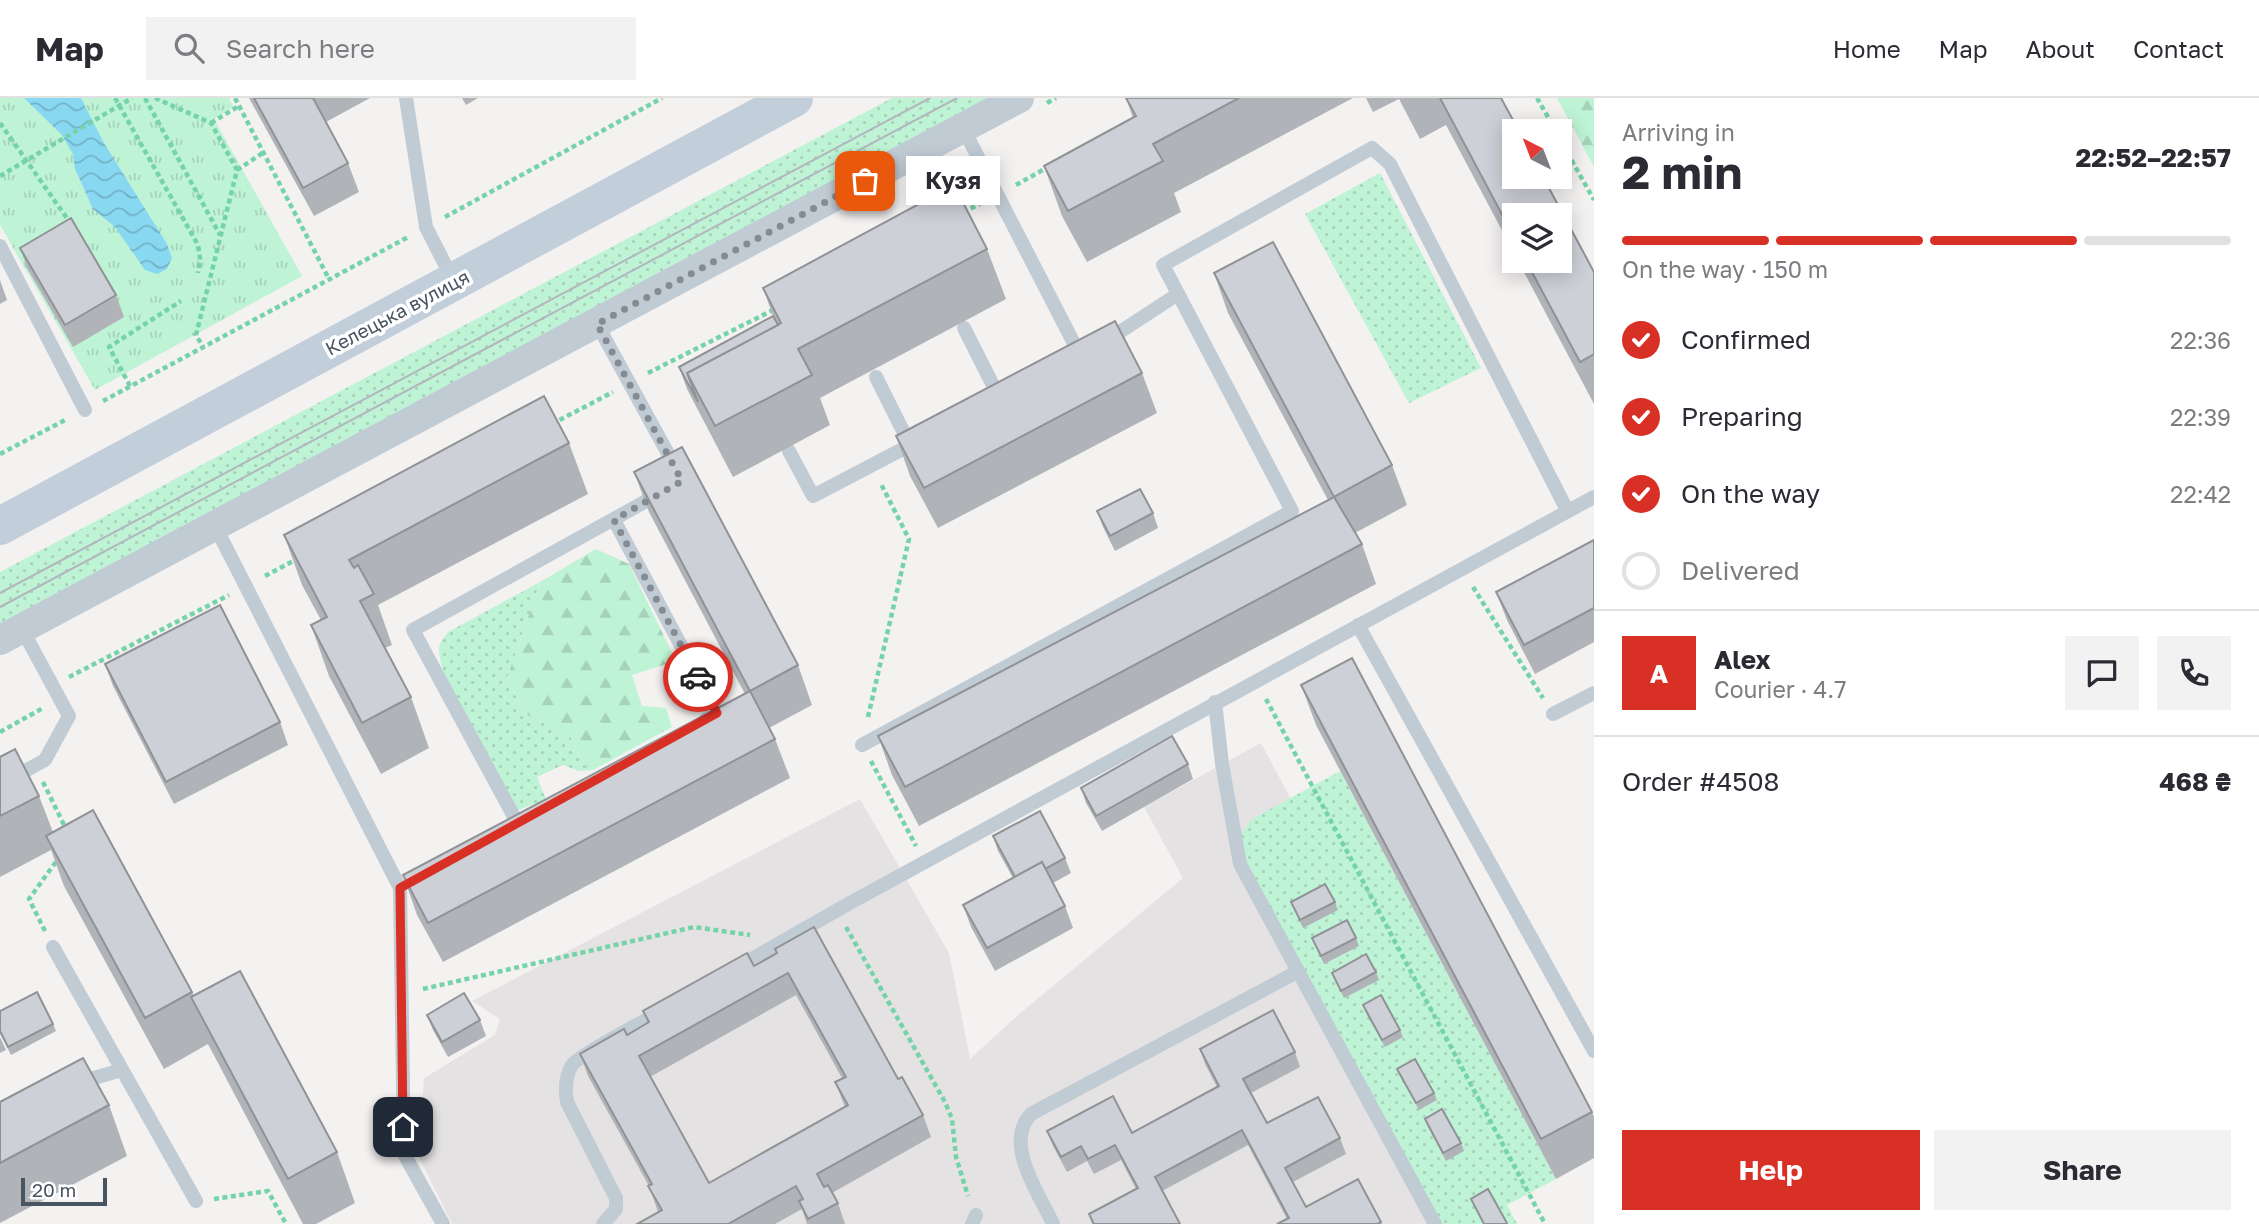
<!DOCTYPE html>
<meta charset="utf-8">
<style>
:root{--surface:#fff;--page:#f2f2f3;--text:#2b2b33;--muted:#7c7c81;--line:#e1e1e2;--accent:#d93025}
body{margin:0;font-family:"Golos Text",sans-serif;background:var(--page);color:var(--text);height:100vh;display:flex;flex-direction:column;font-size:26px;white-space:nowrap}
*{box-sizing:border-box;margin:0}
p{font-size:23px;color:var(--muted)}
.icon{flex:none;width:38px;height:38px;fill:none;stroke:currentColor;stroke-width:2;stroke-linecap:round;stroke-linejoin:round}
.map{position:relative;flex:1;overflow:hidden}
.details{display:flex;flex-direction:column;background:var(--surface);width:665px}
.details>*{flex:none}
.needle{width:46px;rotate:318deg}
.controls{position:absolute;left:1502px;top:21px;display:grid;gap:14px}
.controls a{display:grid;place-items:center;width:70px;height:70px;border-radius:0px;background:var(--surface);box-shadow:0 4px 18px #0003;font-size:35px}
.scale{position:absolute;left:21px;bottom:18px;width:86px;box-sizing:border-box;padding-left:7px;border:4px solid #485460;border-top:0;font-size:19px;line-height:24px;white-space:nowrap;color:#485460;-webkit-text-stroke:5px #fff;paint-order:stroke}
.pin{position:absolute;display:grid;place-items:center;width:60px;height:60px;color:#fff;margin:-30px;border-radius:14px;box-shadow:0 4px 10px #0006}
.courier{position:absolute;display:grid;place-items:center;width:70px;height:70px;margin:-35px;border:5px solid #d93025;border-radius:50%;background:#fff;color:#222;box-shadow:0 2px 9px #0007}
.bubble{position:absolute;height:49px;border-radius:0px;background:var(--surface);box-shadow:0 4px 18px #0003;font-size:23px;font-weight:700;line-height:49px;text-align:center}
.headline em{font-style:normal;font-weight:700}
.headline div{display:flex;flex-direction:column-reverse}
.headline{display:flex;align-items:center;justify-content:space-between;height:119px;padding:0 28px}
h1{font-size:46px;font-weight:700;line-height:52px}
.bar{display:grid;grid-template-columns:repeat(4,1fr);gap:10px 7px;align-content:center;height:84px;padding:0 28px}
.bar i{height:9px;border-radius:5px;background:var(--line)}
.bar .selected{background:var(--accent)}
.bar p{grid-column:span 4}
.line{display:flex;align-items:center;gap:18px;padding:0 28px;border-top:2px solid var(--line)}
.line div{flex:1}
.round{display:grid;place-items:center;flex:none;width:74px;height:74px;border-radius:0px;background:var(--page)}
ol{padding:0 28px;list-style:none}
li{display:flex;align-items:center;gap:21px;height:77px}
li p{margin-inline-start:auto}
li .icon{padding:7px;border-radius:50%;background:var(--accent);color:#fff;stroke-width:4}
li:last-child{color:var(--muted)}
li i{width:38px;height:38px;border:4px solid var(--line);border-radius:50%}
.cta{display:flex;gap:14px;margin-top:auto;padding:14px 28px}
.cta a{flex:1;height:80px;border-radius:0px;background:var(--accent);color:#fff;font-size:28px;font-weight:700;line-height:80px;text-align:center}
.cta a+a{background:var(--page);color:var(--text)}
header{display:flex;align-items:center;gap:42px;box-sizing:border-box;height:98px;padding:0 35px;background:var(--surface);border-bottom:2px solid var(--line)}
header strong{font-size:33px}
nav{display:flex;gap:38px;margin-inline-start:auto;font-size:24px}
.search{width:490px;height:63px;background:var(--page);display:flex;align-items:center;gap:18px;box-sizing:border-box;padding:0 24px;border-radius:0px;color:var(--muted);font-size:26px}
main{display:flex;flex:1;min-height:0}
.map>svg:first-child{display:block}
</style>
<header>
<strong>Map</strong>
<div class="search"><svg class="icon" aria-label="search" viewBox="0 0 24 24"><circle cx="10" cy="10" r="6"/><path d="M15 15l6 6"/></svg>Search here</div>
<nav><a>Home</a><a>Map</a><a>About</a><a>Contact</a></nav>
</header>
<main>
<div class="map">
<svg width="1594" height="1126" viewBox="0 0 1594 1126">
<defs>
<pattern id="grass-dots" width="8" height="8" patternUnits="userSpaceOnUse" patternTransform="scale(1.75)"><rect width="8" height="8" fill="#bef3d5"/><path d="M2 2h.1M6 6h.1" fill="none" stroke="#a5d2b9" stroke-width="1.8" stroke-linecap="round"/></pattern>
<pattern id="forest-firs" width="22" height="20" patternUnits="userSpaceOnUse" patternTransform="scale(1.75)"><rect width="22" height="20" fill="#bef3d5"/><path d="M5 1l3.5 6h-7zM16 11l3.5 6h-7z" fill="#a5d2b9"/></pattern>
<pattern id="park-tufts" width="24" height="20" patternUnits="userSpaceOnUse" patternTransform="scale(1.75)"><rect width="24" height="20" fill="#bef3d5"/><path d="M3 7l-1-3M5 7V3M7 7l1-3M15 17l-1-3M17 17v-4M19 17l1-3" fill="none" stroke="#a5d2b9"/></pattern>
<pattern id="water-waves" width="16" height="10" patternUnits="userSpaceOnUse" patternTransform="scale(1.75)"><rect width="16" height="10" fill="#89d8f2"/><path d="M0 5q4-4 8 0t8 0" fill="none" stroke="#72b2c7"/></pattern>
</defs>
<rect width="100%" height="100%" fill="#f4f1f1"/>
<path fill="#e5e2e3" d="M1261,645L1517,1126H452L419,1059L424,980L495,937L500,921L472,903L860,701L949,855L970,961L1018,917L1183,780L1144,709Z"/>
<g fill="url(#grass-dots)">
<path d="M892,0H990L0,525V474Z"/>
<path d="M1380,75L1481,270L1409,305L1305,116Z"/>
<path d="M540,484L507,580L525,616L570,638L585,668L593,672L579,673L563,667L537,679L546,701L516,713C499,681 439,584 439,553C439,544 443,541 448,534Z"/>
<path d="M1340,673L1556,1081L1507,1107L1517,1126H1435L1239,750L1242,734L1252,721Z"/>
</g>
<g fill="url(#forest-firs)">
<path d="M1557,0H1594V69Z"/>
<path d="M596,451L629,466L676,563L632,577L642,608L666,610L672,629L593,672L585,668L570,638L525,616L507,580L540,484Z"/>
</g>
<path fill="url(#park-tufts)" d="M0,0H229L234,9L214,21L302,178L95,292L0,127Z"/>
<path fill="url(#water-waves)" d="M24,0H81L104,45L167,146L172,160L167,171L157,176L145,172L115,129L93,111L75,71L73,56L62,37Z"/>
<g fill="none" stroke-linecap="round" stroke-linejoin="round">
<g stroke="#74d3a8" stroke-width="4.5" stroke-dasharray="5 3.5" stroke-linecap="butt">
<path d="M115,0L198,147L200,160L198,175"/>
<path d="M145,0L220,137"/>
<path d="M155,0L211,25L237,72L196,237L203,249"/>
<path d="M235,0L329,181"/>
<path d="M1537,0L1556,33"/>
<path d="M1047,5L1056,0"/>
<path d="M0,25L71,126"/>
<path d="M211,25L239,8"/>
<path d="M1559,40L1594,102"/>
<path d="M237,72L264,54"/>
<path d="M0,78L132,0"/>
<path d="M1016,87L1048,69"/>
<path d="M963,114L980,106"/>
<path d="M445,119L662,0"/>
<path d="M648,275L775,211"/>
<path d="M130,288L109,249L181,203"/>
<path d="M103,303L410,138"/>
<path d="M552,326L613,294"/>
<path d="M0,356L67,321"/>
<path d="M265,478L297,461"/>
<path d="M1473,489L1543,600"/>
<path d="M69,579L229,497"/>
<path d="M1266,601L1545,1126"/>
<path d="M868,619L909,441L880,384"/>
<path d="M0,634L43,610"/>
<path d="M871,663L916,748"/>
<path d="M43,684L67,733"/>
<path d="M846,829L945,1004L952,1021L956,1059L968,1098"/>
<path d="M45,833L29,801L58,761"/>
<path d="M423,891L694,829L750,837"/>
<path d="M214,1101L268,1093L286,1126"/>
</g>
<g stroke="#c1cbd4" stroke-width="14">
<path d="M406,0L426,129L453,182"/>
<path d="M963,30L1081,259"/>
<path d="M0,148L85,312"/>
<path d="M597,226L677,372"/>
<path d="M964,230L1000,301"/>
<path d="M1106,243L1178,196"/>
<path d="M876,279L910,347"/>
<path d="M789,353L813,398L918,343"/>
<path d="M614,422L717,615L705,622"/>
<path d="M215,428L400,790L404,1056L443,1126"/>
<path d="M1358,527L1594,953"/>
<path d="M1215,604L1222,666L1240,766L1435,1126"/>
<path d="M1553,616L1594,595"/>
<path d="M862,647L1292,413L1163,167L1372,50L1390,66L1567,412"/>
<path d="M0,687L45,662L69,618L22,531"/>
<path d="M518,726L413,532L659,396"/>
<path d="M53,849L196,1103"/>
<path d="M736,870L848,806L1594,399"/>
<path d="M76,985L122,972"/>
<path d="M603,1126L616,1111V1100L567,1004C565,991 565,978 572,967C579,957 646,922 661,914"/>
<path d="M972,1126L976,1117"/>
<path d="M1053,1126C1039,1095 1003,1046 1031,1016L1297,874"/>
</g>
<path stroke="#c1cbd4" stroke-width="30" d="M0,542L1019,0"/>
<path stroke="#c3cedb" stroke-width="38" d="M0,428L794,0"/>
<g stroke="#b3b6bc" stroke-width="2">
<path d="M0,495L930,0"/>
<path d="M0,509L957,0"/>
</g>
</g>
<g fill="#b0b3b8" fill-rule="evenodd">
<path d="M249,0H370L326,24L348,65L359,94L314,118Z"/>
<path d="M462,0H478L466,7Z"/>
<path d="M1126,0H1353L1174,95L1181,114L1087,164L1062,118L1044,68L1133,20Z"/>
<path d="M1366,0H1501L1594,174V306L1518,163H1559L1514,117V155L1446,27L1420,41L1399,1L1373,14Z"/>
<path d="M20,150L116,197L124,219L73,249L28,172Z"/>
<path d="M987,151L1006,201L820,300L830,327L733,379L687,291L679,269L773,218L763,190Z"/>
<path d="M1214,175L1392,367L1407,407L1355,435L1362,446L1376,486L919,728L892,677L878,638L1328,402L1228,215Z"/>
<path d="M0,182L7,202L0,206Z"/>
<path d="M1142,275L1157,315L938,430L910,378L896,338Z"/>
<path d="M569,345L588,396L378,507L392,547L385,550L411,599L429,650L381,676L329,578L311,527L321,522L302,487L284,437Z"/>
<path d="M634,374L798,567L812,607L769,630L775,641L790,680L443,864L417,817L403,777L745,596L649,414Z"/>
<path d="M1097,413L1153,415L1158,430L1115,453L1103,429Z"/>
<path d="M1594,442V544L1535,576L1507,522L1496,494Z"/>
<path d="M105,566L280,624L288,647L174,706L113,588Z"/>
<path d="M1301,587L1592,1014L1594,1019V1060L1556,1081L1316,627Z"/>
<path d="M0,659L39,698L53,734L192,894L194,898L337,1054L355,1105L316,1126H303L208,946L164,971L64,788L51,752L0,779Z"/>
<path d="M1188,666L1193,681L1102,733L1086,705L1081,690Z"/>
<path d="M993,738L1065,760L1071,775L1053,785L1065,808L1073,830L995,873L971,829L963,807L1013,780L998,753Z"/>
<path d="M1291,804H1335L1338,812L1303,830Z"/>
<path d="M1312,840H1356L1359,848L1324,866Z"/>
<path d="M775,851L898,981L923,1017L931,1039L832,1095L838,1105L845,1126H807L802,1111L775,1126H637L658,1114L649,1088L588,978L580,956L627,937L648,925L643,913L754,868L776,855ZM796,897L842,980L835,984L845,1009L709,1085L650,979Z"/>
<path d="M1376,874L1379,882L1344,900L1332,875Z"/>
<path d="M1363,907L1400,932L1403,939L1385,949L1366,915Z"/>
<path d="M0,913L53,926L56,933L11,957L0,935Z"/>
<path d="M427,917L480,922L486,938L448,959L433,932Z"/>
<path d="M0,939L6,952L0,955Z"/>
<path d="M1200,951L1295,954L1300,969L1251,995L1267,1025L1340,1040L1346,1056L1293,1084L1306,1109L1358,1081L1382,1126H1277L1287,1121L1248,1047L1162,1093L1180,1126H1092L1089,1116L1136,1091L1121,1062L1094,1076L1087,1063L1067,1074L1053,1048L1047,1033L1132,1035L1217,989L1205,966Z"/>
<path d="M1397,971L1434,995L1437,1002L1419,1012L1400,978Z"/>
<path d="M0,1004L109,1007L127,1058L0,1125Z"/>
<path d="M1425,1021L1461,1045L1464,1053L1446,1063L1428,1029Z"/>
</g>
<g fill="#cdd0d6" stroke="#909296" stroke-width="2" fill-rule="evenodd">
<path d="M254,0H313L348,65L303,90Z"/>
<path d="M1126,0H1239L1153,46L1163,63L1068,113L1044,68L1136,18Z"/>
<path d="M1440,0H1501L1519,33H1514V79H1543L1594,174V256L1580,264L1526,163H1559V117H1514V139Z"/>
<path d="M954,87L987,151L798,251L812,277L715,328L687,275L781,225L763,190Z"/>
<path d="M71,120L116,197L65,227L20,150Z"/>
<path d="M1273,144L1392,367L1334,399L1214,175Z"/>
<path d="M773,218L778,227L687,275L698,304L679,269Z"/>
<path d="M1115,223L1142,275L924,390L896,338Z"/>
<path d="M544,298L569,345L349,462L354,470L358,467L374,496L360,503L411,599L362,625L311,527L327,519L284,437Z"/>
<path d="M682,349L798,567L750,593L775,641L428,825L403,777L750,593L634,374Z"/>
<path d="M1140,391L1153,415L1110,438L1097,413Z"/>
<path d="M1334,399L1362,446L905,689L878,638Z"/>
<path d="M1594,442V510L1524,547L1496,494Z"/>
<path d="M220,507L280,624L166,684L105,566Z"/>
<path d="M1352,560L1592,1014L1541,1041L1301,587Z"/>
<path d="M1172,638L1188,666L1096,718L1081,690Z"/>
<path d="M15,651L39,698L0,718V659Z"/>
<path d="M93,712L192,894L145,920L46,738Z"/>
<path d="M1040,713L1065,760L1045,771L1042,764L1015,779L993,738Z"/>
<path d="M1042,764L1065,808L987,850L963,807Z"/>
<path d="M1325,786L1335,804L1300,822L1291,804Z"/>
<path d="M1347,822L1356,840L1321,858L1312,840Z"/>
<path d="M814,829L898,981L902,979L923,1017L817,1076L824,1089L828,1087L838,1105L808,1121L799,1103L803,1101L796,1088L728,1126H637L662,1112L648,1088L652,1086L580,956L624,931L627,937L649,924L643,913L747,855L754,868L777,855L775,851ZM788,875L846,979L835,984L848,1007L709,1085L639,958Z"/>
<path d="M1366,856L1376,874L1341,893L1332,875Z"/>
<path d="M240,873L337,1054L288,1081L191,899Z"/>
<path d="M37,894L53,926L8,949L0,933V913Z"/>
<path d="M464,895L480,922L442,944L427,917Z"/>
<path d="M1381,897L1400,932L1382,942L1363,907Z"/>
<path d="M1273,912L1295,954L1243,981L1267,1025L1318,999L1340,1040L1285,1070L1306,1109L1358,1081L1381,1124L1377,1126H1277L1289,1120L1242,1032L1155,1079L1180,1126H1094L1089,1116L1138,1090L1115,1047L1088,1061L1081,1048L1061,1059L1047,1033L1113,998L1132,1035L1219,988L1200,951Z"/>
<path d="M83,960L109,1007L0,1065V1004Z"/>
<path d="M1415,961L1434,995L1416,1005L1397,971Z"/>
<path d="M1442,1011L1461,1045L1443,1055L1425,1021Z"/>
<path d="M1488,1091L1507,1125L1506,1126H1484L1471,1101Z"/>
</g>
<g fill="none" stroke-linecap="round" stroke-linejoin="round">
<path stroke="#848b93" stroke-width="7" stroke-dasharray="0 12.6" d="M698,579L614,422L682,383L597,226L865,83"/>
<path stroke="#d93025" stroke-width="9" d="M403,1029L400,790L717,615L698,579"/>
</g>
<g text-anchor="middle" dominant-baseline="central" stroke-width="7" stroke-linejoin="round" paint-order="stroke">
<g font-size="19" fill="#485460" stroke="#fff">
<text transform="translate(397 214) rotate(-28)">Келецька вулиця</text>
</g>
</g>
</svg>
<div class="controls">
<a><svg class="needle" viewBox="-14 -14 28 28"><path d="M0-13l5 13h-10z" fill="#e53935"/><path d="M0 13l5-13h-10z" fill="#7c7c81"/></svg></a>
<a><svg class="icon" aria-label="layers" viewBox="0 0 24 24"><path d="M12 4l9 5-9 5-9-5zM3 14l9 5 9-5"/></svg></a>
</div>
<div class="scale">20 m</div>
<div class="pin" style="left:865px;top:83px;background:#ea580c"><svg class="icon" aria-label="bag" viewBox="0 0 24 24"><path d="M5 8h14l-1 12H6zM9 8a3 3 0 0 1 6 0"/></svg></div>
<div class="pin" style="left:403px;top:1029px;background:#1f2937"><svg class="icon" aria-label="home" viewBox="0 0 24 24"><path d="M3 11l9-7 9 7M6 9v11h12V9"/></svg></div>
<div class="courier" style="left:698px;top:579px"><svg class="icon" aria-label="car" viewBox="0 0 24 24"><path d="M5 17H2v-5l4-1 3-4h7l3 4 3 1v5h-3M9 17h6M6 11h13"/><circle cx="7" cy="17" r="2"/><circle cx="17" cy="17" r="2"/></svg></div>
<div class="bubble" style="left:906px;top:58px;width:94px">Кузя</div>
</div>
<section class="details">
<div class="headline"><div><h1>2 min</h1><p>Arriving in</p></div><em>22:52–22:57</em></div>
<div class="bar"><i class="selected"></i><i class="selected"></i><i class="selected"></i><i></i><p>On the way · 150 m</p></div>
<ol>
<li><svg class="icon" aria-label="check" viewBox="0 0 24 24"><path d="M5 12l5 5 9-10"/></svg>Confirmed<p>22:36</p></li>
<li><svg class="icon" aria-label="check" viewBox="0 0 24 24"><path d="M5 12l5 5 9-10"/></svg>Preparing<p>22:39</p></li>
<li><svg class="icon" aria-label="check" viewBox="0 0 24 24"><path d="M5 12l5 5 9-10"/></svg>On the way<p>22:42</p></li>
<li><i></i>Delivered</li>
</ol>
<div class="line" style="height:126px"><b class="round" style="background:var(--accent);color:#fff">A</b><div><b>Alex</b><p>Courier · 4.7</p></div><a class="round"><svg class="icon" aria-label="chat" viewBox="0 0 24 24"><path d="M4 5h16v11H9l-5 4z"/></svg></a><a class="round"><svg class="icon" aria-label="phone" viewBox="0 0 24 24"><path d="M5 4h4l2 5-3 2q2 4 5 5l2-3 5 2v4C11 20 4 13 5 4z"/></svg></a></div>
<div class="line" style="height:91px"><div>Order #4508</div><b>468 ₴</b></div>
<div class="cta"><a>Help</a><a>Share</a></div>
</section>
</main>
